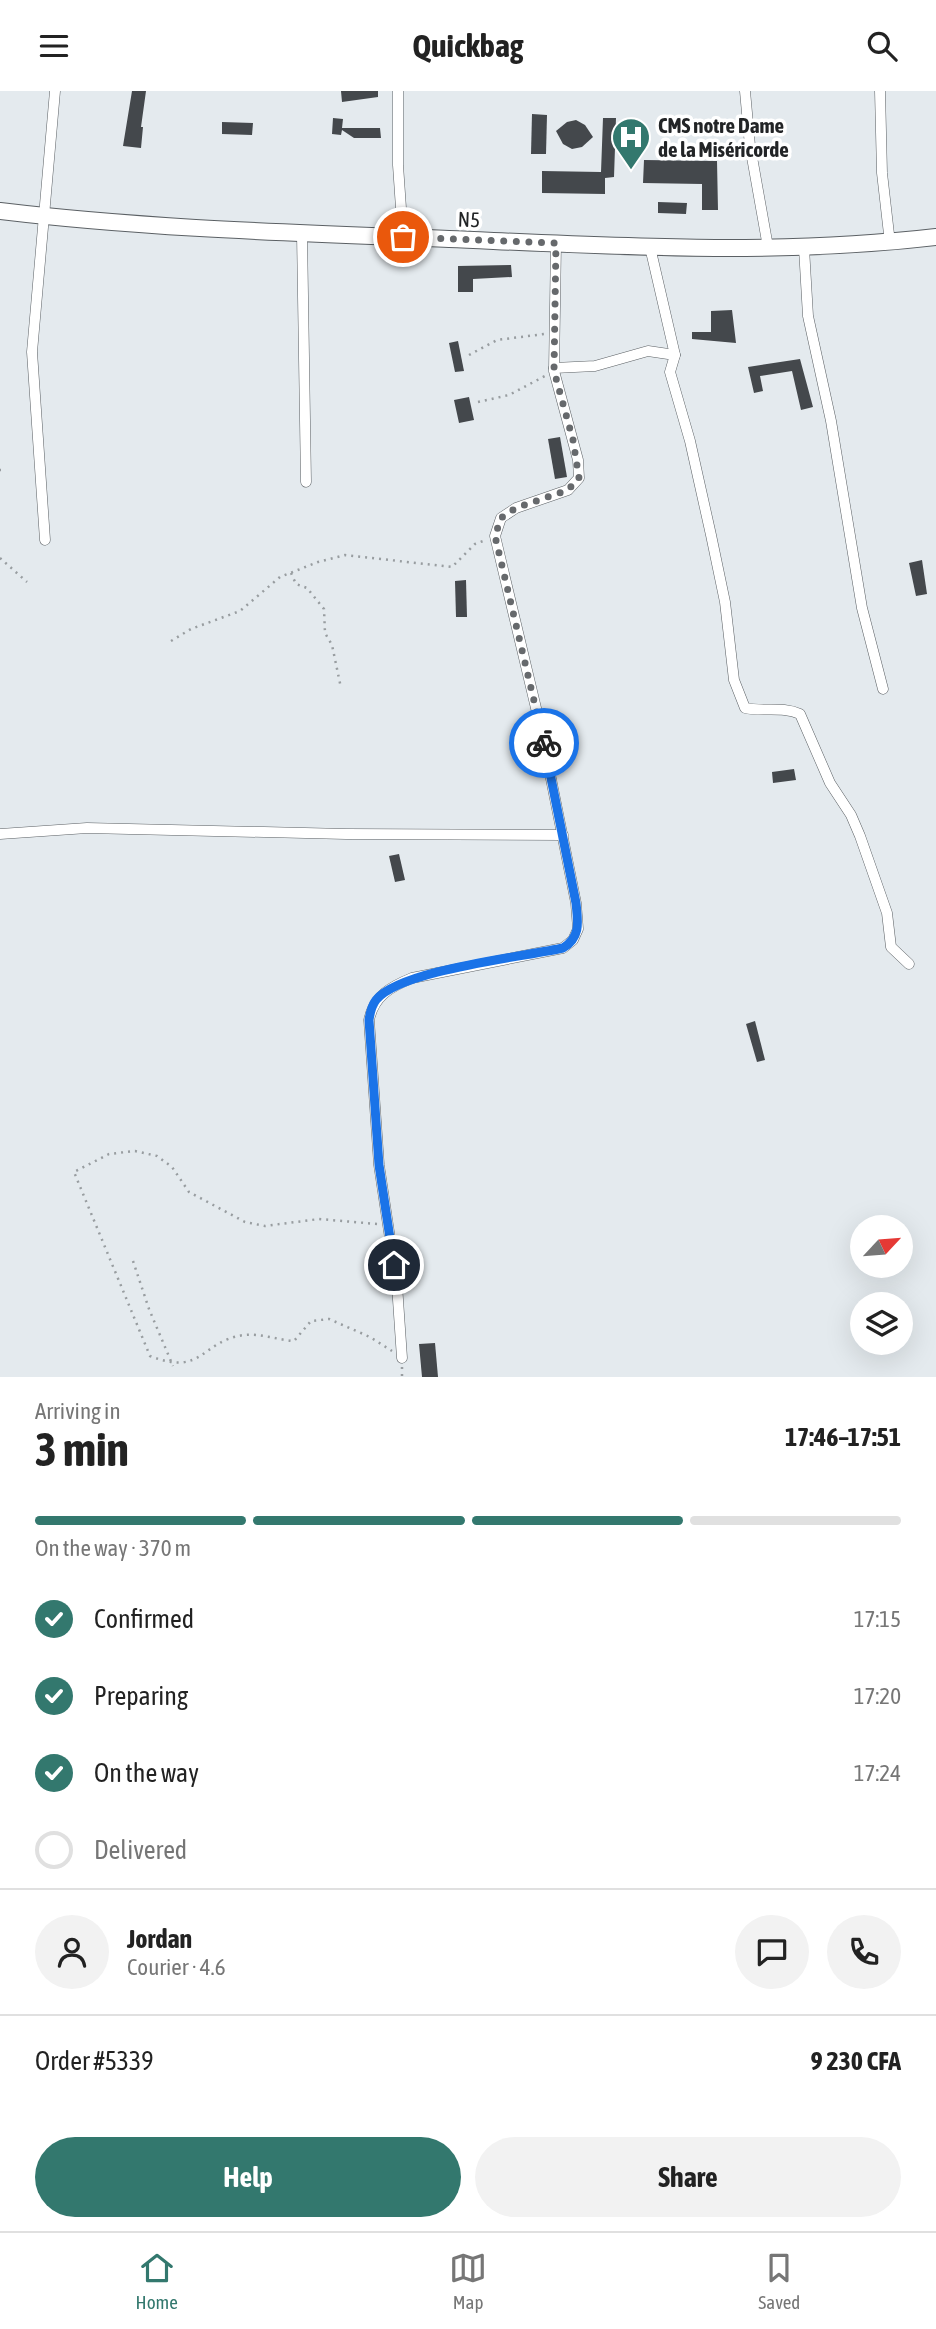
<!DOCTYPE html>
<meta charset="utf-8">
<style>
:root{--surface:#fff;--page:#f2f2f2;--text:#222;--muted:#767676;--line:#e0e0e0;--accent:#33786e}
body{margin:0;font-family:"Asap Condensed",sans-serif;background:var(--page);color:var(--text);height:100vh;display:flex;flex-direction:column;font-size:26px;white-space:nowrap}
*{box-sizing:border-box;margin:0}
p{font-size:23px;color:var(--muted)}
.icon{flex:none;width:38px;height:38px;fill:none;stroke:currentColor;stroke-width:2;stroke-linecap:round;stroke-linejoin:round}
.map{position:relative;height:1286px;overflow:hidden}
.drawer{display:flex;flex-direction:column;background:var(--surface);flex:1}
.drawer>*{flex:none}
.needle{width:46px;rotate:64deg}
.buttons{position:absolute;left:850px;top:1124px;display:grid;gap:14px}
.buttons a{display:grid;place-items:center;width:63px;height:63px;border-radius:50%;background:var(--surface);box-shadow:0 7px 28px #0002;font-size:35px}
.pin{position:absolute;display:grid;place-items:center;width:60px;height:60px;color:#fff;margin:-30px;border:4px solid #fff;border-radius:50%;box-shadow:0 2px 7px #0007}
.courier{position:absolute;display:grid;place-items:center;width:70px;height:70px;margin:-35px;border:5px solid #1a73e8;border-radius:50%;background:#fff;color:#222;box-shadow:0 2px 9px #0007}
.overview em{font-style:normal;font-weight:700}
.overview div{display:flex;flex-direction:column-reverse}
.overview{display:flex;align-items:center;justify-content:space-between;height:119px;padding:0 35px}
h1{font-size:46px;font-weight:700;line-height:52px}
.bar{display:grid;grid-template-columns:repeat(4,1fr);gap:10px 7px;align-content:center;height:84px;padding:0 35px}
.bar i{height:9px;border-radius:5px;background:var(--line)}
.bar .current{background:var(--accent)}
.bar p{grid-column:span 4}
.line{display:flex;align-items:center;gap:18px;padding:0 35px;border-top:2px solid var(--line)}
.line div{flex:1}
.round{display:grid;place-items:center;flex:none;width:74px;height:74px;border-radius:37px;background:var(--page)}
ol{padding:0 35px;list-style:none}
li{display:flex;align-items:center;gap:21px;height:77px}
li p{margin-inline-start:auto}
li .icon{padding:7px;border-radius:50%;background:var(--accent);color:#fff;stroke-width:4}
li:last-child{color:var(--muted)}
li i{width:38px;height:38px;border:4px solid var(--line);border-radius:50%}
.primary-button{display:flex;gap:14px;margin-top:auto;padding:14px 35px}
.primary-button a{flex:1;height:80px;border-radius:42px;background:var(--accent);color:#fff;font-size:28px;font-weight:700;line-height:80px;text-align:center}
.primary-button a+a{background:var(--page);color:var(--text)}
header{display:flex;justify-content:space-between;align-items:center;height:91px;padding:0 35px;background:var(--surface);font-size:32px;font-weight:700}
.menu{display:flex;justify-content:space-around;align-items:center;height:98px;border-top:2px solid var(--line);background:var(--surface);font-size:19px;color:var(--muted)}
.menu a{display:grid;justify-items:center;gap:4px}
.menu .current{color:var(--accent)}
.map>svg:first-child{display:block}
</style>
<header><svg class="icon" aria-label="menu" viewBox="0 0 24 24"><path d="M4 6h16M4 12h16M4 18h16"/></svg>Quickbag<svg class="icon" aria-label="search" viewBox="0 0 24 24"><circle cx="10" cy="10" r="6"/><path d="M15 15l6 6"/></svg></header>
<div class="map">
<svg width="936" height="1286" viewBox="0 0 936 1286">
<rect width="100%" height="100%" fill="#e4eaee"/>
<g fill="#44484c">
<path d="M132,0H146L141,36H143L141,57L123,55Z"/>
<path d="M341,0H378V6L342,11Z"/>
<path d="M532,23L547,24L546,63H531Z"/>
<path d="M333,27L343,28L342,37H380L381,47H354L342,39L341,44L332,43Z"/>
<path d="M603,27H616L614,86L605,87V103L542,102V80L601,81Z"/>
<path d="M576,29L585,34L593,46L582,56L572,58L563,53L556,40L567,31Z"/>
<path d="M222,31L253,32L252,44L222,43Z"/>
<path d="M644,69L717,70L718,119H702V93L643,92Z"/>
<path d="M658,111L687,112L686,123L658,122Z"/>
<path d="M511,174L512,186L473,188V201H458V175Z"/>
<path d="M732,219L736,252L692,248V241H711V220Z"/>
<path d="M458,250L464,280L455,281L449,252Z"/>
<path d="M800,268L813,316L801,319L792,280L760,285L763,300L754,302L748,276Z"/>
<path d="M469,306L474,329L459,332L454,309Z"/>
<path d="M560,346L567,386L555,388L548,348Z"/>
<path d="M922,469L927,503L916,505L909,472Z"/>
<path d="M466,489L467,526H456L455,490Z"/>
<path d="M794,678L796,689L773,692L772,681Z"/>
<path d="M399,763L405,789L395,791L389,765Z"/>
<path d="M755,930L765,969L757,971L746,933Z"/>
<path d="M435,1252L438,1286H422L419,1253Z"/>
</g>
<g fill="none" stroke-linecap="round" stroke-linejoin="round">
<defs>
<g id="street">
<path d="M398,0V74L403,146"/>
<path d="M745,0L750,55L768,156"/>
<path d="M880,0L882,82L890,152"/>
<path d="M302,143L306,391"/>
<path d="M650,156L675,264L670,281L690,350L711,444L725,511L734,589L745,617C763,621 783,615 800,623L830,692L851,724L860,745L887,822L891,856L909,873"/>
<path d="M804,157L808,225L831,330L862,517L883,598"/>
<path d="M554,277L595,275L648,260L675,264"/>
<path d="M45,449L32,261L55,0"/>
<path d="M0,743L87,737L346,743L563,744"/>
<path d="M402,1267L397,1194L379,1074L369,929C374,905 390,896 412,887L563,857L573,849L578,838L576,812L541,638L495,445L501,427L516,417L568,399L579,387L578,369L554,280L556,152"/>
</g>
<path id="primary" d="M0,120C149,138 300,142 449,148C611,155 775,165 936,146"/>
</defs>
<use href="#street" stroke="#5b6064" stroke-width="11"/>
<use href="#primary" stroke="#5b6064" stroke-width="18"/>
<g stroke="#989da0" stroke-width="2.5" stroke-dasharray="2 5" stroke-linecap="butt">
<path d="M469,264L497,249L544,243"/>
<path d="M478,311L509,304L545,285"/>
<path d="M0,379H1"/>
<path d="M0,467L27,491"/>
<path d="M291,482L296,493L307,497L324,518L325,542L332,554L341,597"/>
<path d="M171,550L191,538L240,520L280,486L318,471L345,464L452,476L475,453L486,449"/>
<path d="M377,1133L319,1128L265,1135L245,1131L189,1101L172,1076L157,1065L135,1060L109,1063L74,1081L150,1265C204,1286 200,1250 244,1244C260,1242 278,1249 294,1250L311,1230L329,1228L370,1246L392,1260"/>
<path d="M133,1170L149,1218L173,1275"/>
<path d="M402,1276V1286"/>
</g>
<use href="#street" stroke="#fff" stroke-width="10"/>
<use href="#primary" stroke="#fff" stroke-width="16"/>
</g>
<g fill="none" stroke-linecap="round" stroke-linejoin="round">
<path stroke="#66696c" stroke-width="7" stroke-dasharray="0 12.6" d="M403,146L556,152L554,280L573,349L579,387L568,399L516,417L501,427L495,445L544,652"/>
<path stroke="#1a73e8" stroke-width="9" d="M394,1174L379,1074L369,929C370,922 372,914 376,909C400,879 522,866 563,857C581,846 578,831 576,812L544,652"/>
</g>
<defs>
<symbol id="hospital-pin" viewBox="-11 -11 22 30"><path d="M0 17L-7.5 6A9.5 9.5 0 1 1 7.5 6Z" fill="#33786e" stroke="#fff"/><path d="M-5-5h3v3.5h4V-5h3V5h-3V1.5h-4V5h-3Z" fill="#fff"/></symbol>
</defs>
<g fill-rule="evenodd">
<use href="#hospital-pin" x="609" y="24" width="44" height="60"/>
</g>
<g text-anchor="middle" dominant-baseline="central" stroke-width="7" stroke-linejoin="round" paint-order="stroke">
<g font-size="21" font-weight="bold" fill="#222426" stroke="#fff" text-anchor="start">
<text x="658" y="34">CMS notre Dame<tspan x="658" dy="24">de la Miséricorde</tspan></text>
</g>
<g font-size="21" fill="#222426" stroke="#fff">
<text transform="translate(469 128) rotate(2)">N5</text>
</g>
</g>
</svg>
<div class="buttons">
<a><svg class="needle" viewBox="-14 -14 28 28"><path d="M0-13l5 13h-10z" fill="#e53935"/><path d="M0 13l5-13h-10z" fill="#767676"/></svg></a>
<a><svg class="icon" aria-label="layers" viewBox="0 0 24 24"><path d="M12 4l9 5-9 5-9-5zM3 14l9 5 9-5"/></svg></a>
</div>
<div class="pin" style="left:403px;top:146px;background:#ea580c"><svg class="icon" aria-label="bag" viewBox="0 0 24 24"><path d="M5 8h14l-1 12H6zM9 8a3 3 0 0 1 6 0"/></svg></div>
<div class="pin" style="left:394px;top:1174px;background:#1f2937"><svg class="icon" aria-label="home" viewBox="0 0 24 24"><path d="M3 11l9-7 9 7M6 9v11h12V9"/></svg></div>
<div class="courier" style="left:544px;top:652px"><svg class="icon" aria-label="bike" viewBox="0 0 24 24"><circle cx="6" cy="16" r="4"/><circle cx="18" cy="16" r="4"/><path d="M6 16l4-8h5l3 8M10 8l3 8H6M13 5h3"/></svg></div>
</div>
<section class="drawer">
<div class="overview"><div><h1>3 min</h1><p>Arriving in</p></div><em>17:46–17:51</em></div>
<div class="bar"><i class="current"></i><i class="current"></i><i class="current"></i><i></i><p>On the way · 370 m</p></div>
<ol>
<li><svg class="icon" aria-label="check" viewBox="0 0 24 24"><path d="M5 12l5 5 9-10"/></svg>Confirmed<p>17:15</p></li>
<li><svg class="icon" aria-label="check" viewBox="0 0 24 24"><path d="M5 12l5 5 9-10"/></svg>Preparing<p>17:20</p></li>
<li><svg class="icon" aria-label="check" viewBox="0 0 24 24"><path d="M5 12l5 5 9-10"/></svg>On the way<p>17:24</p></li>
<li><i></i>Delivered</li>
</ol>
<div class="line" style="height:126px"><a class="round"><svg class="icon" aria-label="person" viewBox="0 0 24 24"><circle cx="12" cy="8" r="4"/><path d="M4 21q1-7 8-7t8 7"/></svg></a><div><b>Jordan</b><p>Courier · 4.6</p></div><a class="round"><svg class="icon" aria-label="chat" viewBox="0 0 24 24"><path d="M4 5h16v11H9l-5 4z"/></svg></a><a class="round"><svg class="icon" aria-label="phone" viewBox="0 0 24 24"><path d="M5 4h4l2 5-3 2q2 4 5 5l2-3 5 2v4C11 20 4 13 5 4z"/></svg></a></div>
<div class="line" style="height:91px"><div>Order #5339</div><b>9 230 CFA</b></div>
<div class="primary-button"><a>Help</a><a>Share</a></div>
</section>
<nav class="menu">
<a class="current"><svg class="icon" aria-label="home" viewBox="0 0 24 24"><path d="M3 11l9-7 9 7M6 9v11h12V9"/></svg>Home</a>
<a><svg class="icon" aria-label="map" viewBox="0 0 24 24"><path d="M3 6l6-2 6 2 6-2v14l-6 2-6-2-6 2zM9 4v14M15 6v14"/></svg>Map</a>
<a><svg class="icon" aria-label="saved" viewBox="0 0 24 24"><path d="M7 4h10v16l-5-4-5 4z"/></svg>Saved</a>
</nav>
